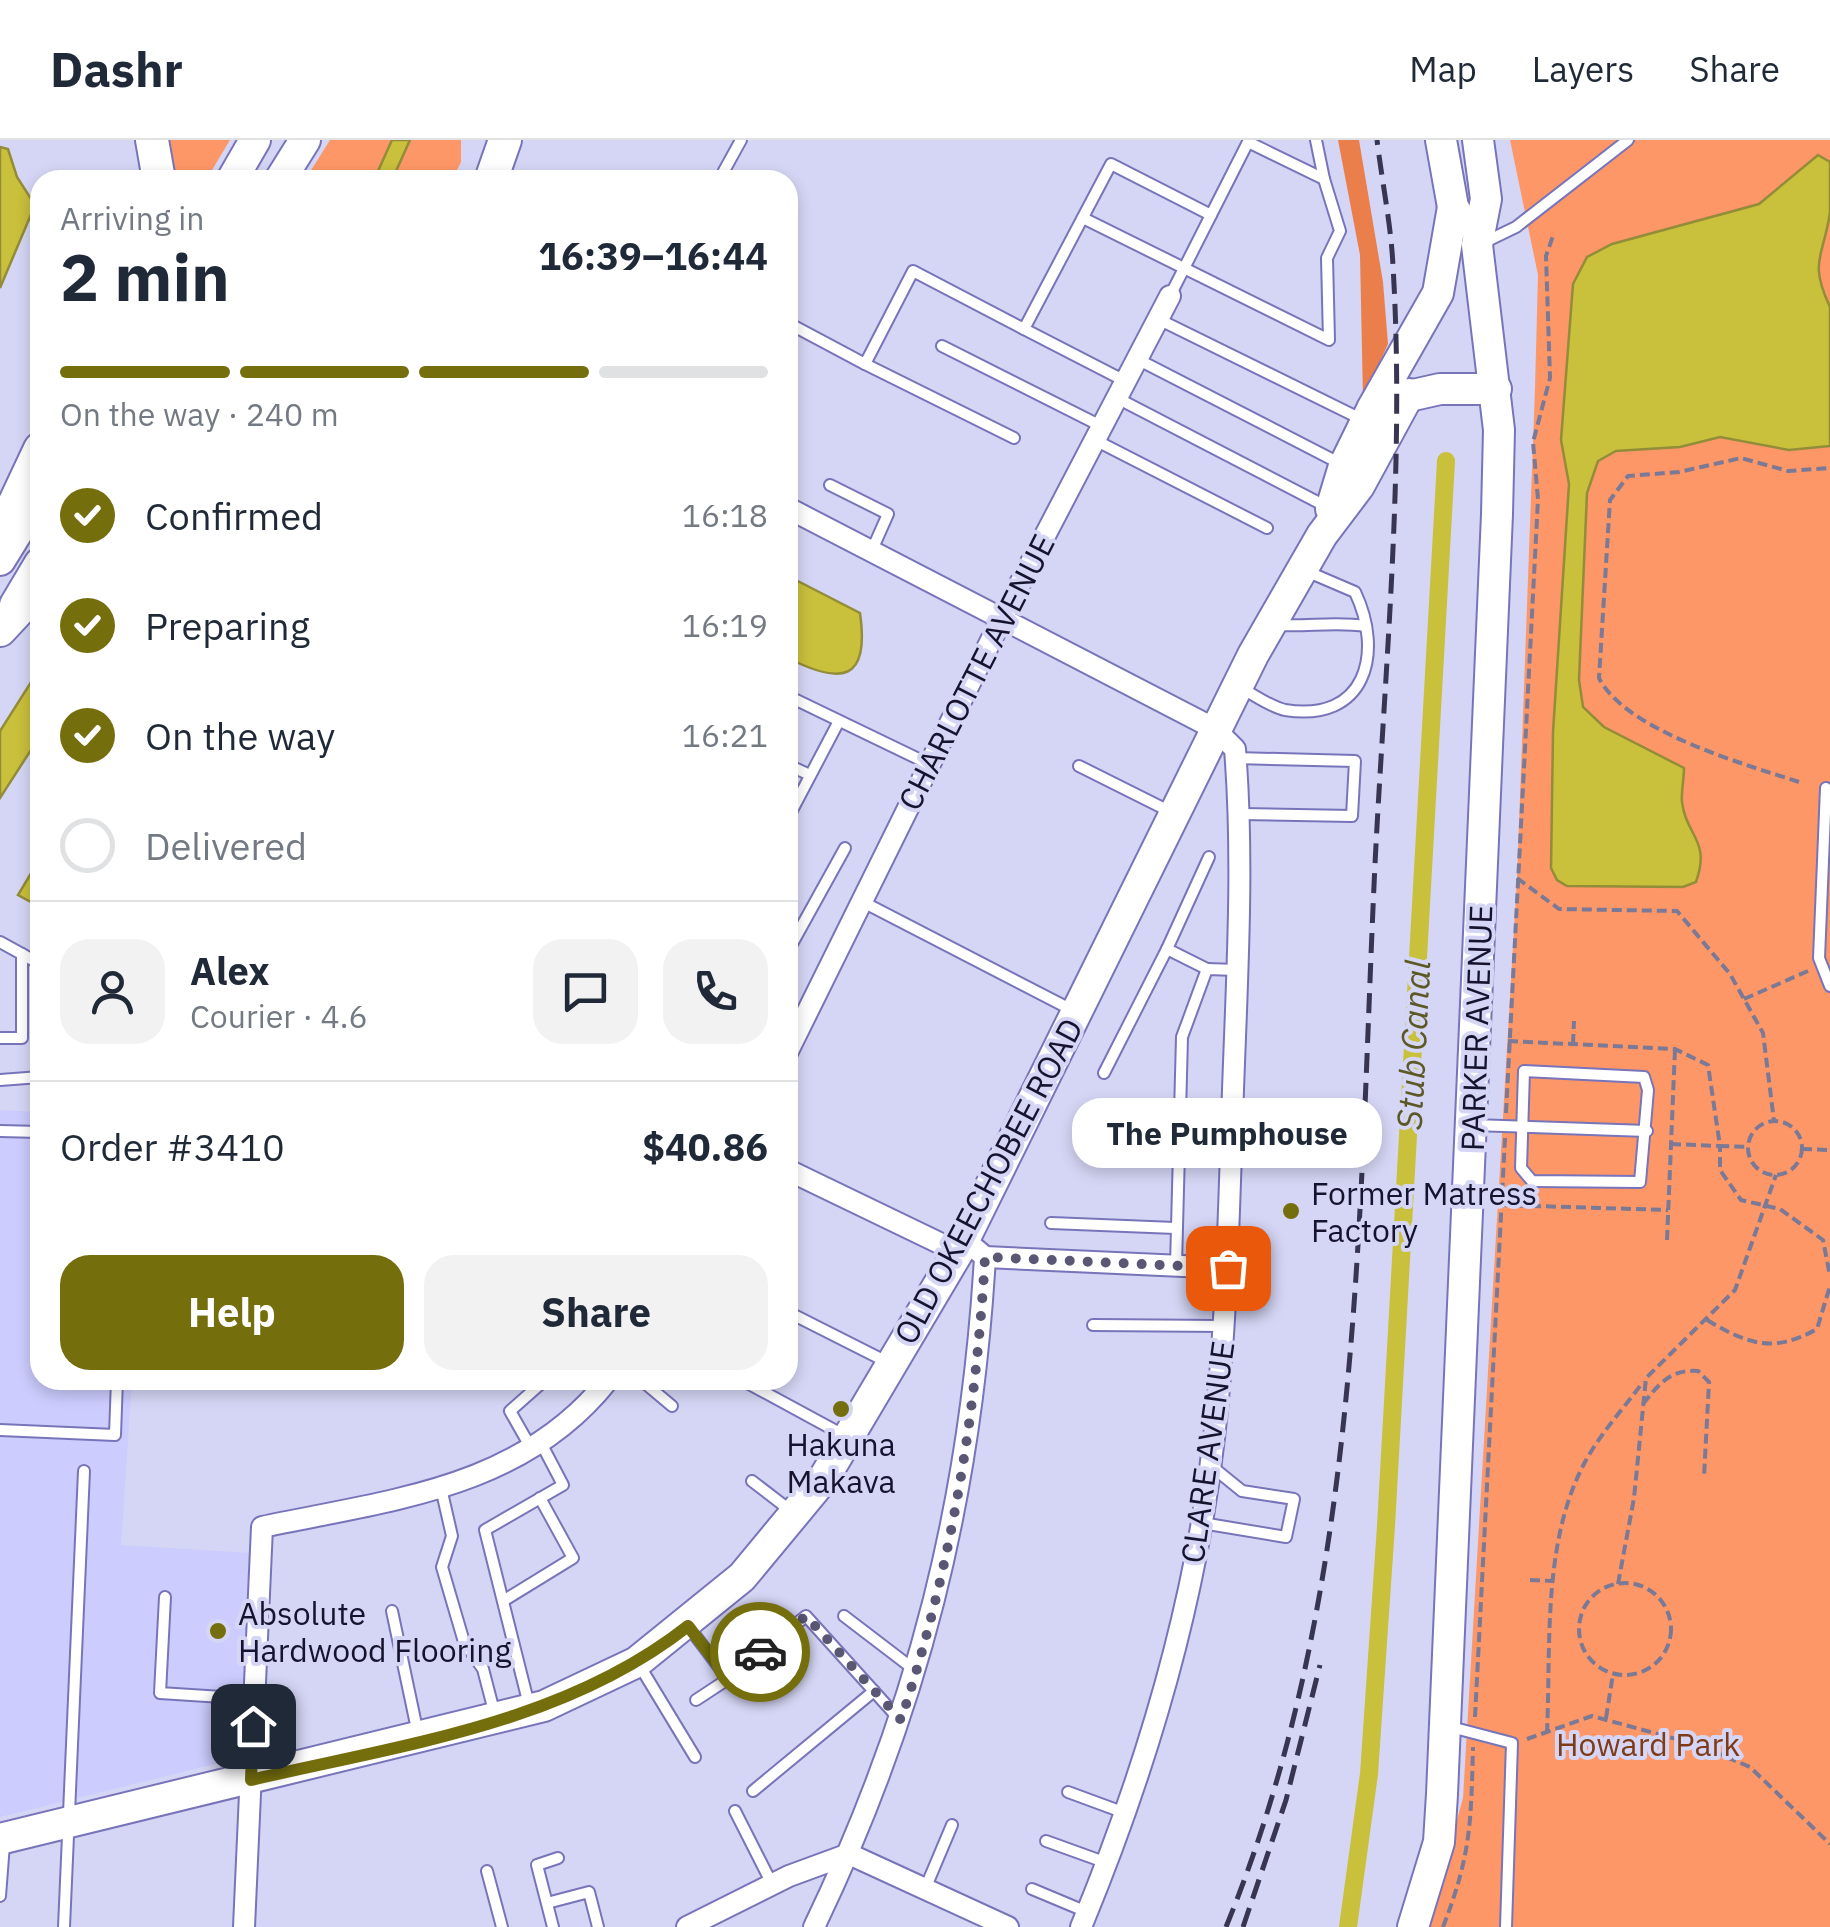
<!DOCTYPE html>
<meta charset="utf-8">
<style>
:root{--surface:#fff;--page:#f2f2f3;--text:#1f2937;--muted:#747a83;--line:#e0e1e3;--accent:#756e0d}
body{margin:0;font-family:"IBM Plex Sans",sans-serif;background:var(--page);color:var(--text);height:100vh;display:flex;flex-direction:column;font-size:38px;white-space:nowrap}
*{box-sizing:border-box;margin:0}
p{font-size:32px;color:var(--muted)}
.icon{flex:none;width:55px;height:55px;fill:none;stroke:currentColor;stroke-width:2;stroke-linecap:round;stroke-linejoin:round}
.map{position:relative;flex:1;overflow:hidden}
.panel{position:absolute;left:30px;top:30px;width:768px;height:1220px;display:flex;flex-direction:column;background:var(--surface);border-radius:30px;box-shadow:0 5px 15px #0003}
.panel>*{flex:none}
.pin{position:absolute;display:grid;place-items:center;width:85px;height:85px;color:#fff;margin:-42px;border-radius:20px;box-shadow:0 5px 15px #0006}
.courier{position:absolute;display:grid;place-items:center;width:100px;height:100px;margin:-50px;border:8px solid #756e0d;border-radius:50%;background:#fff;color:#222;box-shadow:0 2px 12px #0007}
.bubble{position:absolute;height:70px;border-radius:30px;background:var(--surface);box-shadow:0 5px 15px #0003;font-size:32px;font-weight:800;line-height:70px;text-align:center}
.headline em{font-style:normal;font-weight:800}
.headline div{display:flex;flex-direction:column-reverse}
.headline{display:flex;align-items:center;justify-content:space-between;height:170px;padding:0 30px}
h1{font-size:65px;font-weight:800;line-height:75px}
.bar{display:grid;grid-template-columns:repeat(4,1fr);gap:15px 10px;align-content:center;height:120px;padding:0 30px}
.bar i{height:12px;border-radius:8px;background:var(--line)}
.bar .current{background:var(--accent)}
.bar p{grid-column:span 4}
.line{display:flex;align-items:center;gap:25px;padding:0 30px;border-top:2px solid var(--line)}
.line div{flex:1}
.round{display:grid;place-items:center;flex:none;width:105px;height:105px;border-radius:30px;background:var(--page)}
ol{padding:0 30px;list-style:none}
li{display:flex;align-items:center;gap:30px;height:110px}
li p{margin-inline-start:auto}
li .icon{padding:10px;border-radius:50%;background:var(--accent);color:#fff;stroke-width:4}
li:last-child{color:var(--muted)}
li i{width:55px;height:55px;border:5px solid var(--line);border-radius:50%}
.button{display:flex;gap:20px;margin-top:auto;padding:20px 30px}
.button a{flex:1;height:115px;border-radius:30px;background:var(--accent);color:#fff;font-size:40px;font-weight:800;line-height:115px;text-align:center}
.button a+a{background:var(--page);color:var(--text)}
header{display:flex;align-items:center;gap:60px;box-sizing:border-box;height:140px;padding:0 50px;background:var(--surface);border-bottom:2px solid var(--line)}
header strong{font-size:48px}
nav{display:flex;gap:55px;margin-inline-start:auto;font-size:35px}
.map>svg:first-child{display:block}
</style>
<header>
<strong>Dashr</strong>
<nav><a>Map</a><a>Layers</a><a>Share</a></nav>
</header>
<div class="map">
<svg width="1830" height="1787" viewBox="0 0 1830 1787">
<rect width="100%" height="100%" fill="#d5d6f5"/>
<path fill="#ccccfe" d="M0,970L40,972V1240H132L121,1405L251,1413L240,1618L0,1677Z"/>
<g fill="#fe9767">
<path d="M167,0H230L206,40H173Z"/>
<path d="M330,0H461V22L452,40H305Z"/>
<path d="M1510,0H1830V1787H1428L1463,1658L1517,738L1535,248L1538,135Z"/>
</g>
<path fill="#eb7f4b" d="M1338,0H1359L1383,142L1388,204L1363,259L1360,115Z"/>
<g fill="#c9c03c" stroke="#938c38" stroke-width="2.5">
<path d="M392,0H410L392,40H374Z"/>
<path d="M0,7L8,9L17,37L35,65L0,148Z"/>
<path d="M1818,15L1830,22C1830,38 1830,56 1830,72C1824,117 1808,120 1830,167V306L1789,310L1720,297L1680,307L1616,311L1598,321L1587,353L1579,540L1583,567L1604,587L1684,628C1684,639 1681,652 1682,662C1686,696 1711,700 1696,742L1683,747L1567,746L1557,740L1551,728L1553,592L1569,344L1561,300L1573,144L1587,117L1612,104L1759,64Z"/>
<path d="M788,436L860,473C870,542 841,545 788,518Z"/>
<path d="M40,528V596L0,658V591Z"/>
<path d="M40,718V767L18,755Z"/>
</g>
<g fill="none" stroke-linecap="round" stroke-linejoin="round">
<path stroke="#c9c03c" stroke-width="18" d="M1348,1787L1369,1634L1386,1386L1446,321"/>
<defs>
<g id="lane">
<path d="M1316,0L1324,39"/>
<path d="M719,40L741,0"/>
<path d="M1083,78L1329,200L1327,118L1340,91L1324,39L1248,2L1211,75"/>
<path d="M1483,103L1516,87L1628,0"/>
<path d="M1158,179L1361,279"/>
<path d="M788,183L865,224"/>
<path d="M942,206L1101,286"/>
<path d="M1137,219L1341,324"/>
<path d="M1125,241L1024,189L1111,24L1211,75L1170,156"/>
<path d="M1117,258L1329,368"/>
<path d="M1014,298L865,224L913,131L1024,189"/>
<path d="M1095,300L1267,388"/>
<path d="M830,345L888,374L872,410"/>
<path d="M1277,485C1308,487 1335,481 1366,486"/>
<path d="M1243,549C1256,556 1271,567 1285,570C1366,583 1384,513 1355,452L1306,431"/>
<path d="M788,556L929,624"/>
<path d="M1235,618L1355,621L1352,676L1240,674"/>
<path d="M788,625L810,635"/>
<path d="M1079,626L1173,673"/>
<path d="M1826,648L1819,818L1830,846"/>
<path d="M788,678L839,581"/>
<path d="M863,762L1074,871"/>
<path d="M0,802L40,824"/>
<path d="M788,811L845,708"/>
<path d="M1207,829L1167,809L1209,717"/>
<path d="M0,898H22V814"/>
<path d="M1524,931L1644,937L1648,950L1640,1042L1532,1041L1521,1028Z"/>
<path d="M1104,933L1167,809"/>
<path d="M0,940L40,937"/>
<path d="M1473,985L1647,991"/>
<path d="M0,991L40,992"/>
<path d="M1051,1083L1175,1088"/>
<path d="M1176,1125L1182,897L1207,829L1237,830"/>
<path d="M788,1172L889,1223"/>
<path d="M1093,1185L1223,1186"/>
<path d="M641,1240L672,1266"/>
<path d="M742,1240L847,1297"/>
<path d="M0,1290L115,1295L117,1240"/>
<path d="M531,1308L510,1271L545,1240"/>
<path d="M752,1341L791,1371"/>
<path d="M441,1348L452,1396L442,1427L464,1502L483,1529L495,1575"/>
<path d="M1202,1383L1286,1397L1294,1359L1242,1351L1210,1325"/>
<path d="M165,1457L160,1553L253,1559"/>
<path d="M503,1461L573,1418L540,1358"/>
<path d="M392,1471L418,1594"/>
<path d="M844,1476L916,1531"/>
<path d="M688,1486L728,1539L696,1560"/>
<path d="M638,1523L695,1617"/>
<path d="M728,1539L806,1476L899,1579"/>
<path d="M529,1565L485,1390L563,1345L541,1303"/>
<path d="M1447,1586L1512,1603L1506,1787"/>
<path d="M753,1651L874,1551"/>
<path d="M1068,1652L1125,1673"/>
<path d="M735,1671L772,1744"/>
<path d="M1046,1701L1107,1723"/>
<path d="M487,1731L502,1787"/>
<path d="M925,1749L952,1685"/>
<path d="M1032,1749L1087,1772"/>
<path d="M0,1756L4,1704"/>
<path d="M547,1763L589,1752L598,1787"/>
<path d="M64,1787L84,1331"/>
<path d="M553,1787L537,1725L558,1718"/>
</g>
<g id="street">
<path d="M788,368L1215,589L1235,609C1244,722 1237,836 1233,950C1229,1066 1227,1182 1214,1298C1195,1467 1146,1630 1081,1787"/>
<path d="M788,911L1003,476L1170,156"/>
<path d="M788,1030L958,1112"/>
<path d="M985,1117L1227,1128"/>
<path d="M244,1787L262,1387C389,1360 522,1349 608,1240"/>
<path d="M687,1787L789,1736L849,1714L1008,1787"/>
<path d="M814,1787C919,1569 971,1358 985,1117L965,1100"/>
</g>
<g id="secondary">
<path d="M1441,0L1453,67L1462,82"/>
<path d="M232,40L255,0"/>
<path d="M280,40L305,0"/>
<path d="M1391,260L1440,249H1496"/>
<path d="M1331,369L1344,326L1372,269L1438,153L1453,67"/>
<path d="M0,420L40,355"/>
<path d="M15,465L40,423"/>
<path d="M0,1699L544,1566L637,1522L742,1437L824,1338L958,1112L1253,515L1322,395L1359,346L1409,254"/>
<path d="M1413,1787L1439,1702L1442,1654L1497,374L1499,290L1477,105L1486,59L1478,0"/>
</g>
<g id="primary">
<path d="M152,0L159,40"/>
<path d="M491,40L505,0"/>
<path d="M0,394L40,309"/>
<path d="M0,490L40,447"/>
</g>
</defs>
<use href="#lane" stroke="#7874ba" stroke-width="14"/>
<use href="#street" stroke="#7874ba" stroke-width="24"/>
<use href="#secondary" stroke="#7874ba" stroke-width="34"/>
<use href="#primary" stroke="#7874ba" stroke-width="36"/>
<g stroke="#7a7996" stroke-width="4" stroke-dasharray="10 5" stroke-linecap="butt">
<path d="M1799,642C1744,624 1626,591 1599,538L1610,360L1628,336L1679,332L1741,318L1788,331L1830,328"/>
<path d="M1517,738L1559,769L1677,771L1730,834L1763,893L1774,981"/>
<path d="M1744,859L1808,831"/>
<path d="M1508,901L1675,909L1708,925L1720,1006L1748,1007"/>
<path d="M1573,904L1574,881"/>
<path d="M1506,973L1538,359L1533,302L1550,238L1546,116L1554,93"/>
<circle cx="1775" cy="1008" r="27"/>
<path d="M1671,1004L1720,1006V1030L1741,1060L1780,1069L1823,1100L1830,1136"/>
<path d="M1802,1009L1830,1010"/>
<path d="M1501,1065L1668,1070"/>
<path d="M1667,1100L1675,909"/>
<path d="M1707,1180C1749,1205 1774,1213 1817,1189L1830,1146"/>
<path d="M1643,1264C1659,1244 1670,1229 1698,1231L1709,1242L1704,1337"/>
<path d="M1530,1440L1554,1441"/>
<circle cx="1625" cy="1489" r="46"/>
<path d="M1618,1444L1634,1358L1646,1238L1735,1150L1776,1035"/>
<path d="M1475,1577L1505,998"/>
<path d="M1606,1578L1613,1534"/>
<path d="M1547,1593C1551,1505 1542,1402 1585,1322C1600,1294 1624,1268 1643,1242"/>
<path d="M1527,1599L1592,1576L1698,1605L1750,1627L1830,1704"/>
<path d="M1443,1787C1471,1715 1471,1683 1473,1607"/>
</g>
<use href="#lane" stroke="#fff" stroke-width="10"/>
<use href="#street" stroke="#fff" stroke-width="20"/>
<use href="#secondary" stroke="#fff" stroke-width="30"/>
<use href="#primary" stroke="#fff" stroke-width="32"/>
<g stroke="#373551" stroke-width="5" stroke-dasharray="20 10" stroke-linecap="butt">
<path d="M1226,1787C1363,1453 1358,1079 1375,724C1385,526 1405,324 1393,126C1391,84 1382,42 1377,0"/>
<path d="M1243,1787L1286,1660L1320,1525"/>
</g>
</g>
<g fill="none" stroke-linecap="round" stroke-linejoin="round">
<path stroke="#595774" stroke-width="10" stroke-dasharray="0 18" d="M760,1512L806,1476L901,1580C951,1429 976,1276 985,1117L1228,1128"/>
<path stroke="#756e0d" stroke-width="12" d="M253,1586L251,1640C400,1605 564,1584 688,1486L728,1538L760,1512"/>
</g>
<g fill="#756e0d" stroke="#d5d6f5" stroke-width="4">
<circle cx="1291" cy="1071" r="10"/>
<circle cx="841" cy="1269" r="10"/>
<circle cx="218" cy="1491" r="10"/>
</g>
<g text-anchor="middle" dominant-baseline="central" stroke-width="8" stroke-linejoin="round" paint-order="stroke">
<g font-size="32" fill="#16132f" stroke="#d5d6f5">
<text transform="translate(976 532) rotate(-63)">CHARLOTTE AVENUE</text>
<text transform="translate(1476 888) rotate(-88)">PARKER AVENUE</text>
<text transform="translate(988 1041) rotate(-62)">OLD OKEECHOBEE ROAD</text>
<text transform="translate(1207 1312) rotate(-82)">CLARE AVENUE</text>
</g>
<g font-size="32" fill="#16132f" stroke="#d5d6f5" text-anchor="start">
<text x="1311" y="1053">Former Matress<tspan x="1311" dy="37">Factory</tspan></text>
<text x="841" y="1304" text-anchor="middle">Hakuna<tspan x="841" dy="37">Makava</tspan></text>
<text x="238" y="1473">Absolute<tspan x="238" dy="37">Hardwood Flooring</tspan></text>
</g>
<g font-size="32" fill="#7f3a16" stroke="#d5d6f5">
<text x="1648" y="1604">Howard Park</text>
</g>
<g font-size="35" font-style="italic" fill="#5d5927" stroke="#d5d6f5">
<text transform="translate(1413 905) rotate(-87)">Stub Canal</text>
</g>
</g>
</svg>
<div class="pin" style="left:1228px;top:1128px;background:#ea580c"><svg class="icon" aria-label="bag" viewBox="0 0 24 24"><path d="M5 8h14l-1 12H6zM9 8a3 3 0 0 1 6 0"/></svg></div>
<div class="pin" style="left:253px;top:1586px;background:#1f2937"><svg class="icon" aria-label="home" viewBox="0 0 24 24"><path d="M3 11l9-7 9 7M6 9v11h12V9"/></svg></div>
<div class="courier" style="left:760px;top:1512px"><svg class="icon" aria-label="car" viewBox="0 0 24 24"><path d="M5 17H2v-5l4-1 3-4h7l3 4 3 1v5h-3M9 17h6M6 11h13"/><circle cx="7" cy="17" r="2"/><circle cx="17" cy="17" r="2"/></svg></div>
<div class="bubble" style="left:1072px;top:958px;width:310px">The Pumphouse</div>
<section class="panel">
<div class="headline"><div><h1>2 min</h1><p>Arriving in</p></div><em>16:39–16:44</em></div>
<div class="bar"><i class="current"></i><i class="current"></i><i class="current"></i><i></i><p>On the way · 240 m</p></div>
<ol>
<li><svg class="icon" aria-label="check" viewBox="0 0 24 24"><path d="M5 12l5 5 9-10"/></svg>Confirmed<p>16:18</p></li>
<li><svg class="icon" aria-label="check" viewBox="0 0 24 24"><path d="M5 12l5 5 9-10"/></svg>Preparing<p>16:19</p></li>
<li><svg class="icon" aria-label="check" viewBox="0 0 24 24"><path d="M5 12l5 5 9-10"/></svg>On the way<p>16:21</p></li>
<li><i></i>Delivered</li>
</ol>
<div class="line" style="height:180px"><a class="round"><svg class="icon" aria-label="person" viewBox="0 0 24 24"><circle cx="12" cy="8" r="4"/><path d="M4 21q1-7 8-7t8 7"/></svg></a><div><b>Alex</b><p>Courier · 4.6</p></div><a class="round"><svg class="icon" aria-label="chat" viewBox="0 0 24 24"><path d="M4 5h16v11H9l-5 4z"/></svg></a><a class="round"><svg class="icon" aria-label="phone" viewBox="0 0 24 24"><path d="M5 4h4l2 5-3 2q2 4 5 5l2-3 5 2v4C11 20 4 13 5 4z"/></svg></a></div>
<div class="line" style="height:130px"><div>Order #3410</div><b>$40.86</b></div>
<div class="button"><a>Help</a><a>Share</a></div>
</section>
</div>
